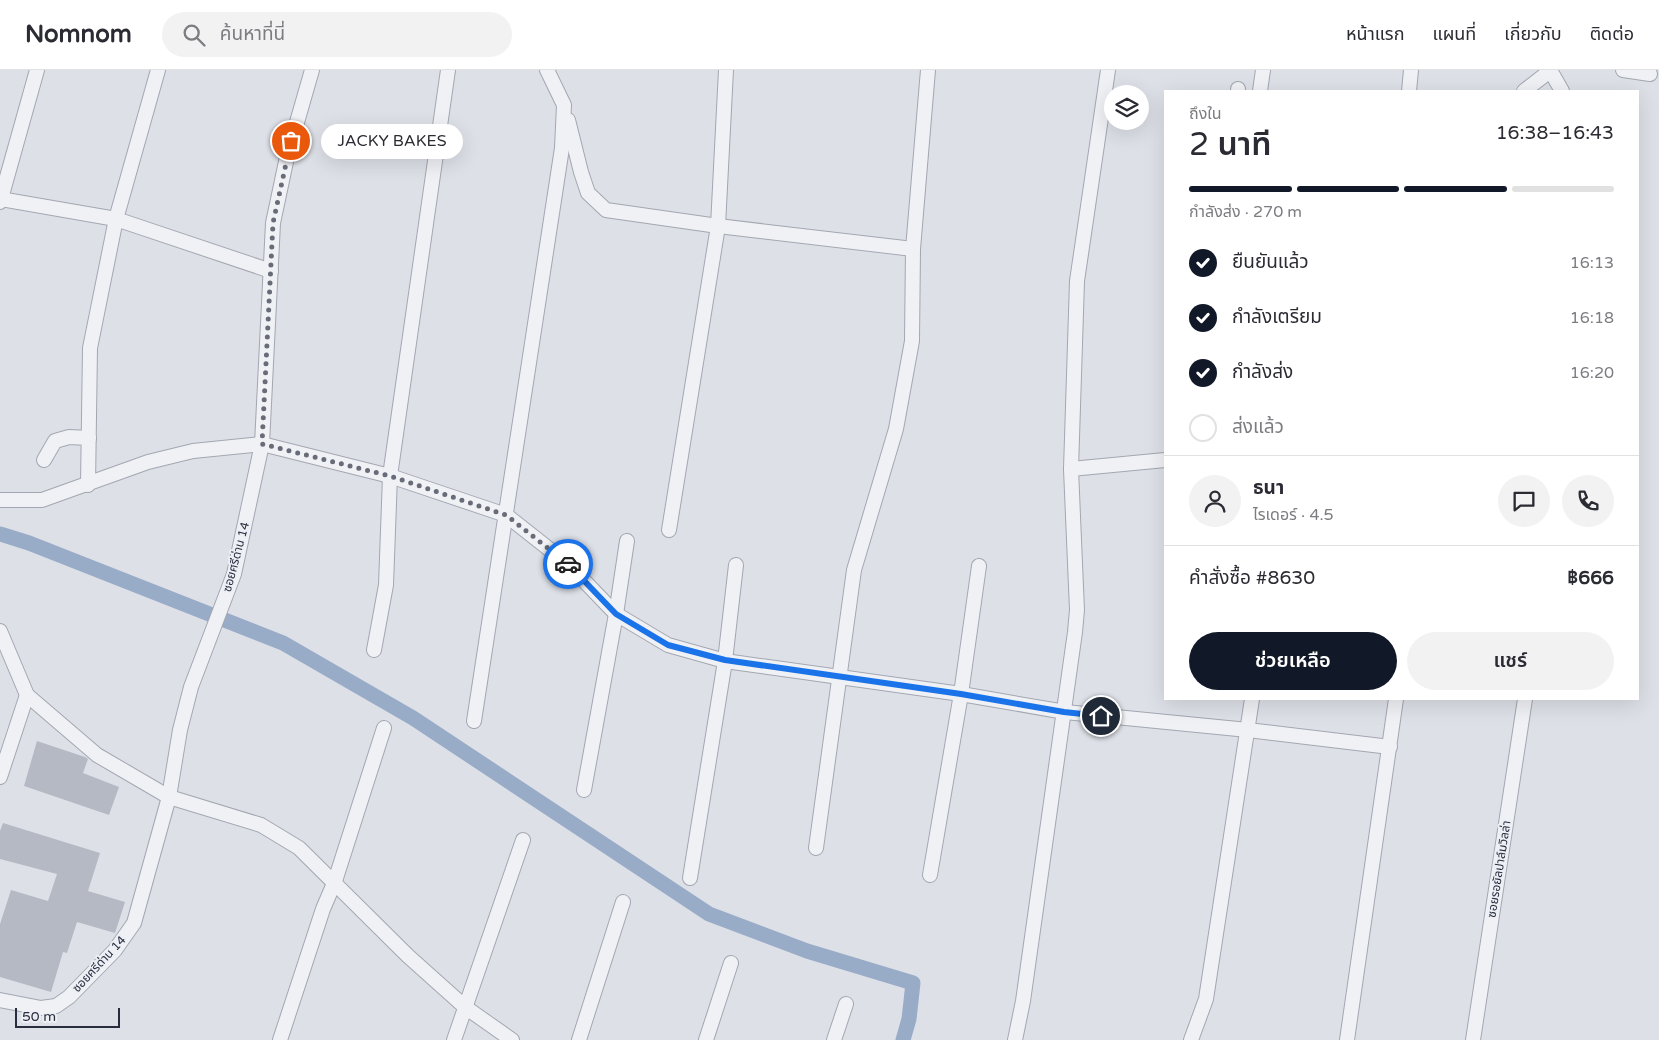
<!DOCTYPE html>
<html lang="th">
<meta charset="utf-8">
<style>
:root{--surface:#fff;--page:#f2f2f3;--text:#2b2b33;--muted:#7c7c81;--line:#e1e1e2;--accent:#111827}
body{margin:0;font-family:"Varela Round","Noto Sans Thai",sans-serif;background:var(--page);color:var(--text);height:100vh;display:flex;flex-direction:column;font-size:19px;white-space:nowrap}
*{box-sizing:border-box;margin:0}
p{font-size:16px;color:var(--muted)}
.icon{flex:none;width:28px;height:28px;fill:none;stroke:currentColor;stroke-width:2;stroke-linecap:round;stroke-linejoin:round}
.map{position:relative;flex:1;overflow:hidden}
.details{position:absolute;left:1164px;top:20px;width:475px;height:610px;display:flex;flex-direction:column;background:var(--surface);border-radius:0px;box-shadow:0 5px 20px #0002}
.details>*{flex:none}
.buttons{position:absolute;left:1104px;top:15px;display:grid;gap:10px}
.buttons a{display:grid;place-items:center;width:45px;height:45px;border-radius:50%;background:var(--surface);box-shadow:0 5px 20px #0002;font-size:25px}
.scale{position:absolute;left:15px;bottom:12px;width:105px;box-sizing:border-box;padding-left:5px;border:2px solid #272d3d;border-top:0;font-size:14px;line-height:18px;white-space:nowrap;color:#272d3d;-webkit-text-stroke:4px #edeff5;paint-order:stroke}
.pin{position:absolute;display:grid;place-items:center;width:42px;height:42px;color:#fff;margin:-21px;border:2px solid #fff;border-radius:50%;box-shadow:0 1px 5px #0007}
.courier{position:absolute;display:grid;place-items:center;width:50px;height:50px;margin:-25px;border:4px solid #1a73e8;border-radius:50%;background:#fff;color:#222;box-shadow:0 1px 6px #0007}
.bubble{position:absolute;height:35px;border-radius:18px;background:var(--surface);box-shadow:0 5px 20px #0002;font-size:16px;font-weight:600;line-height:35px;text-align:center}
.headline em{font-style:normal;font-weight:600}
.headline div{display:flex;flex-direction:column-reverse}
.headline{display:flex;align-items:center;justify-content:space-between;height:85px;padding:0 25px}
h1{font-size:32px;font-weight:600;line-height:38px}
.bar{display:grid;grid-template-columns:repeat(4,1fr);gap:8px 5px;align-content:center;height:60px;padding:0 25px}
.bar i{height:6px;border-radius:4px;background:var(--line)}
.bar .active{background:var(--accent)}
.bar p{grid-column:span 4}
.line{display:flex;align-items:center;gap:12px;padding:0 25px;border-top:1px solid var(--line)}
.line div{flex:1}
.round{display:grid;place-items:center;flex:none;width:52px;height:52px;border-radius:26px;background:var(--page)}
ol{padding:0 25px;list-style:none}
li{display:flex;align-items:center;gap:15px;height:55px}
li p{margin-inline-start:auto}
li .icon{padding:5px;border-radius:50%;background:var(--accent);color:#fff;stroke-width:4}
li:last-child{color:var(--muted)}
li i{width:28px;height:28px;border:2px solid var(--line);border-radius:50%}
.button{display:flex;gap:10px;margin-top:auto;padding:10px 25px}
.button a{flex:1;height:58px;border-radius:30px;background:var(--accent);color:#fff;font-size:20px;font-weight:600;line-height:58px;text-align:center}
.button a+a{background:var(--page);color:var(--text)}
header{display:flex;align-items:center;gap:30px;box-sizing:border-box;height:70px;padding:0 25px;background:var(--surface);border-bottom:1px solid var(--line)}
header strong{font-size:24px}
nav{display:flex;gap:28px;margin-inline-start:auto;font-size:18px}
.search{width:350px;height:45px;background:var(--page);display:flex;align-items:center;gap:12px;box-sizing:border-box;padding:0 18px;border-radius:28px;color:var(--muted);font-size:19px}
.map>svg:first-child{display:block}
</style>
<header>
<strong>Nomnom</strong>
<div class="search"><svg class="icon" aria-label="search" viewBox="0 0 24 24"><circle cx="10" cy="10" r="6"/><path d="M15 15l6 6"/></svg>ค้นหาที่นี่</div>
<nav><a>หน้าแรก</a><a>แผนที่</a><a>เกี่ยวกับ</a><a>ติดต่อ</a></nav>
</header>
<div class="map">
<svg width="1659" height="970" viewBox="0 0 1659 970">
<rect width="100%" height="100%" fill="#dde0e7"/>
<g fill="none" stroke-linecap="round" stroke-linejoin="round">
<path stroke="#98abc7" stroke-width="15" d="M0,464L29,473L283,573L413,648L709,844L807,881L913,913L909,949L903,970"/>
</g>
<g fill="#b5b9c4">
<path d="M37,671L85,687L88,689L83,703L119,717L109,745L24,716Z"/>
<path d="M3,753L100,783L88,821L125,832L115,863L77,852L67,883L63,882L51,922L0,907V854L11,820L48,831L57,804L0,789V761Z"/>
</g>
<g fill="none" stroke-linecap="round" stroke-linejoin="round">
<defs>
<g id="minor">
<path d="M1550,0L1562,21"/>
<path d="M1623,0L1650,4"/>
<path d="M1238,21V19"/>
<path d="M1260,21L1263,0"/>
<path d="M1409,21L1411,0"/>
<path d="M1524,21L1550,1"/>
<path d="M568,50L581,102L588,123L606,140L718,156L913,179"/>
<path d="M0,129L116,149L271,201"/>
<path d="M0,132L37,0"/>
<path d="M44,390L55,371L69,367L89,368"/>
<path d="M1071,399L1165,390"/>
<path d="M88,415L90,278L116,149L158,0"/>
<path d="M0,430H42L148,392L193,381L262,374L390,406L506,445L568,494L616,544L668,575L725,591L961,624L1065,642L1248,660L1390,677"/>
<path d="M669,460L718,156L726,0"/>
<path d="M0,561L27,625L97,685L169,727L261,755L299,778L408,886L465,937L512,970"/>
<path d="M374,580L386,515L390,406L448,0"/>
<path d="M474,651L562,78L564,35L547,0"/>
<path d="M0,707L27,625"/>
<path d="M584,720L616,544L627,471"/>
<path d="M816,778L854,500L896,359L912,271L913,179L928,0"/>
<path d="M930,805L961,624L979,496"/>
<path d="M690,808L725,591L736,495"/>
<path d="M0,930L41,938L56,936L69,927L115,880L134,853L169,727L180,660L191,617L234,504L262,374L273,153L287,87L312,0"/>
<path d="M280,970L323,839L335,811L384,658"/>
<path d="M454,970L523,770"/>
<path d="M579,970L623,832"/>
<path d="M706,970L731,893"/>
<path d="M834,970L846,934"/>
<path d="M1015,970L1023,931L1075,562L1077,540L1076,517L1071,399L1077,211L1108,0"/>
<path d="M1191,970L1206,929L1252,629"/>
<path d="M1347,970L1396,629"/>
<path d="M1473,970L1525,629"/>
</g>
</defs>
<use href="#minor" stroke="#a3a7b1" stroke-width="16"/>
<use href="#minor" stroke="#f0f1f5" stroke-width="14"/>
</g>
<g fill="none" stroke-linecap="round" stroke-linejoin="round">
<path stroke="#676c78" stroke-width="5" stroke-dasharray="0 9" d="M291,71L273,153L262,374L390,406L506,445L568,494"/>
<path stroke="#1a73e8" stroke-width="6" d="M568,494L616,544L668,575L725,590L961,624L1064,642L1101,646"/>
</g>
<g text-anchor="middle" dominant-baseline="central" stroke-width="4" stroke-linejoin="round" paint-order="stroke">
<g font-size="12" fill="#272d3d" stroke="#edeff5">
<text transform="translate(236 487) rotate(-75)">ซอยศรีด่าน 14</text>
<text transform="translate(1499 799) rotate(-81)">ซอยรอยัลปาล์มวิลล่า</text>
<text transform="translate(99 894) rotate(-47)">ซอยศรีด่าน 14</text>
</g>
</g>
</svg>
<div class="buttons">
<a><svg class="icon" aria-label="layers" viewBox="0 0 24 24"><path d="M12 4l9 5-9 5-9-5zM3 14l9 5 9-5"/></svg></a>
</div>
<div class="scale">50 m</div>
<div class="pin" style="left:291px;top:71px;background:#ea580c"><svg class="icon" aria-label="bag" viewBox="0 0 24 24"><path d="M5 8h14l-1 12H6zM9 8a3 3 0 0 1 6 0"/></svg></div>
<div class="pin" style="left:1101px;top:646px;background:#1f2937"><svg class="icon" aria-label="home" viewBox="0 0 24 24"><path d="M3 11l9-7 9 7M6 9v11h12V9"/></svg></div>
<div class="courier" style="left:568px;top:494px"><svg class="icon" aria-label="car" viewBox="0 0 24 24"><path d="M5 17H2v-5l4-1 3-4h7l3 4 3 1v5h-3M9 17h6M6 11h13"/><circle cx="7" cy="17" r="2"/><circle cx="17" cy="17" r="2"/></svg></div>
<div class="bubble" style="left:321px;top:54px;width:142px">JACKY BAKES</div>
<section class="details">
<div class="headline"><div><h1>2 นาที</h1><p>ถึงใน</p></div><em>16:38–16:43</em></div>
<div class="bar"><i class="active"></i><i class="active"></i><i class="active"></i><i></i><p>กำลังส่ง · 270 m</p></div>
<ol>
<li><svg class="icon" aria-label="check" viewBox="0 0 24 24"><path d="M5 12l5 5 9-10"/></svg>ยืนยันแล้ว<p>16:13</p></li>
<li><svg class="icon" aria-label="check" viewBox="0 0 24 24"><path d="M5 12l5 5 9-10"/></svg>กำลังเตรียม<p>16:18</p></li>
<li><svg class="icon" aria-label="check" viewBox="0 0 24 24"><path d="M5 12l5 5 9-10"/></svg>กำลังส่ง<p>16:20</p></li>
<li><i></i>ส่งแล้ว</li>
</ol>
<div class="line" style="height:90px"><a class="round"><svg class="icon" aria-label="person" viewBox="0 0 24 24"><circle cx="12" cy="8" r="4"/><path d="M4 21q1-7 8-7t8 7"/></svg></a><div><b>ธนา</b><p>ไรเดอร์ · 4.5</p></div><a class="round"><svg class="icon" aria-label="chat" viewBox="0 0 24 24"><path d="M4 5h16v11H9l-5 4z"/></svg></a><a class="round"><svg class="icon" aria-label="phone" viewBox="0 0 24 24"><path d="M5 4h4l2 5-3 2q2 4 5 5l2-3 5 2v4C11 20 4 13 5 4z"/></svg></a></div>
<div class="line" style="height:65px"><div>คำสั่งซื้อ #8630</div><b>฿666</b></div>
<div class="button"><a>ช่วยเหลือ</a><a>แชร์</a></div>
</section>
</div>
